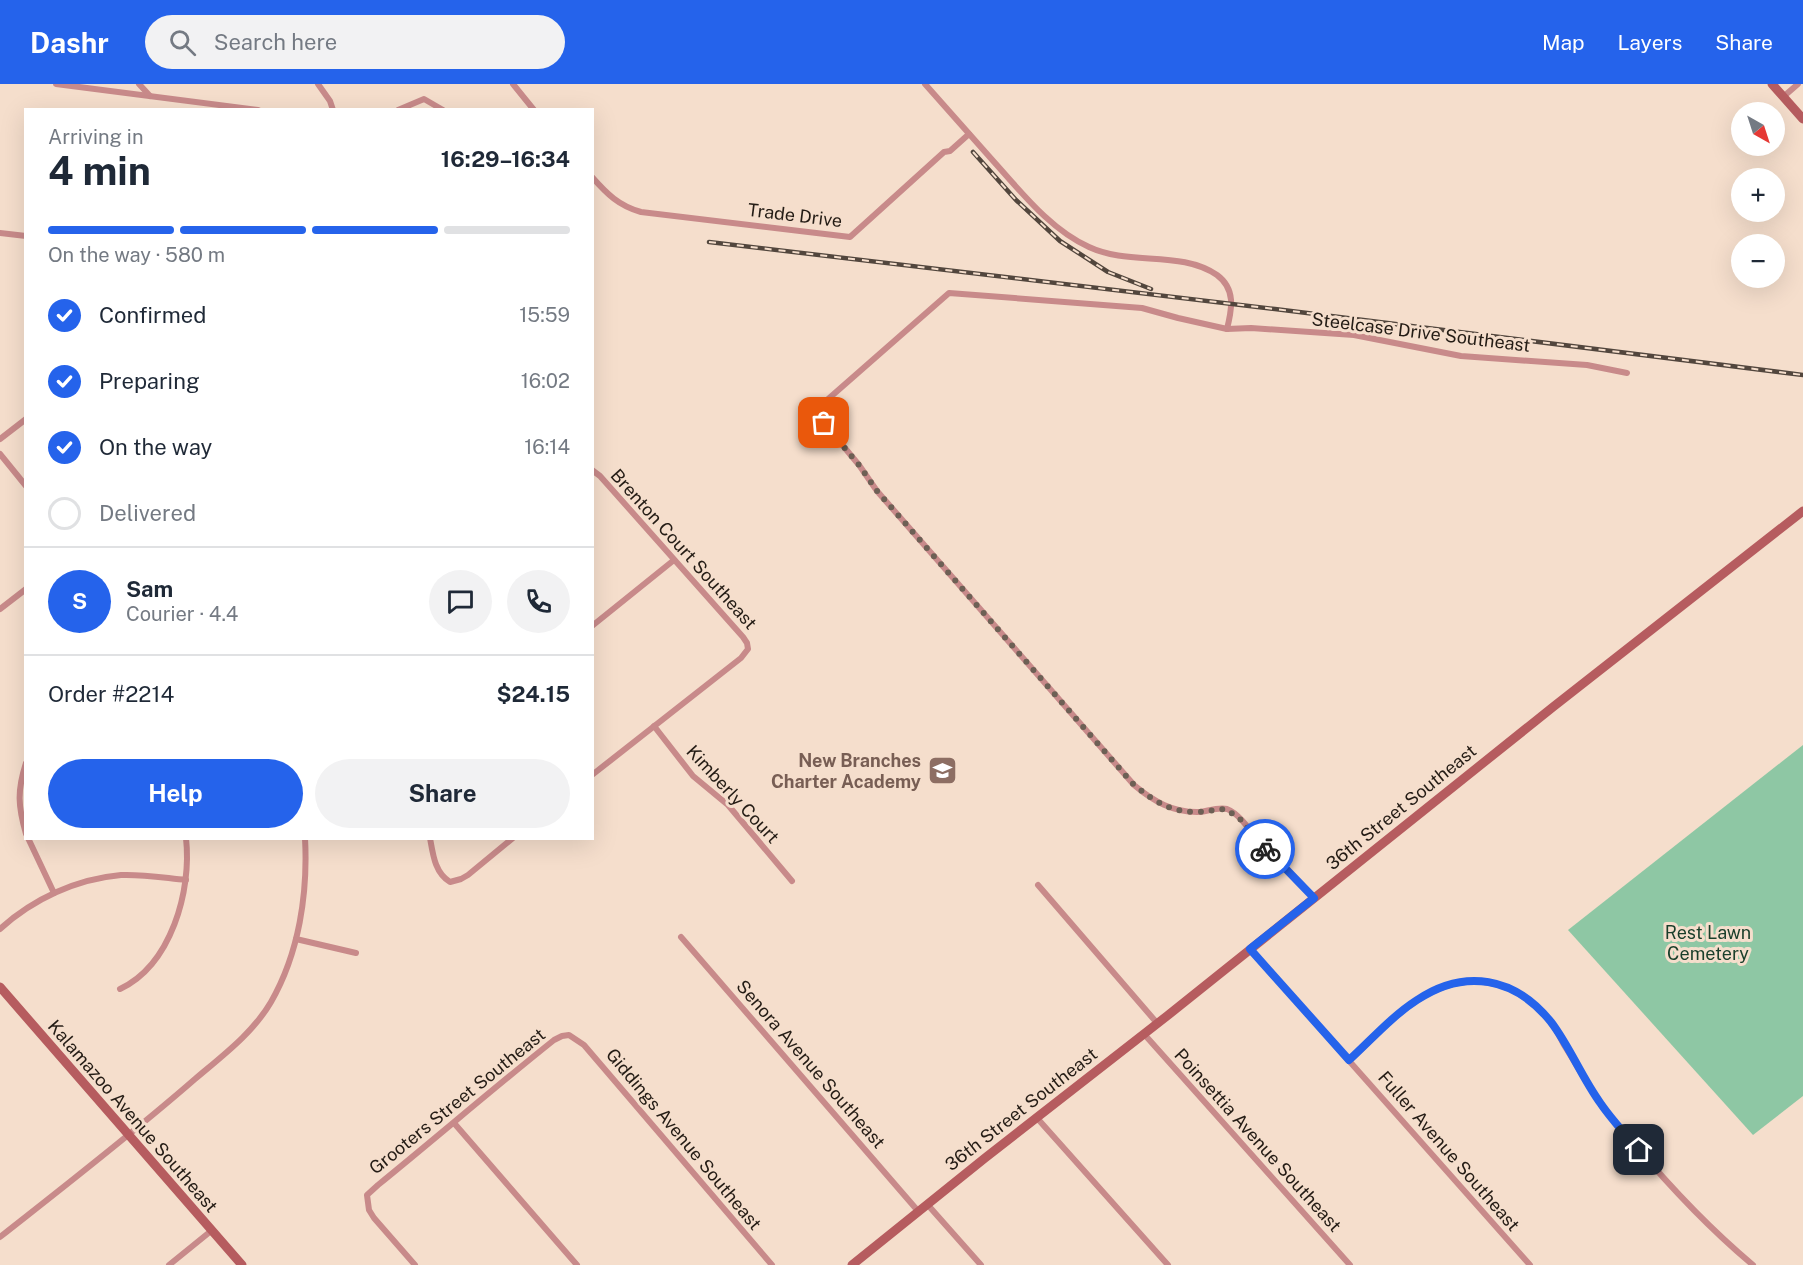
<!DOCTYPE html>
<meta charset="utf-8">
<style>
:root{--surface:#fff;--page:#f2f2f3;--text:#1f2937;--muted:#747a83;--line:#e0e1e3;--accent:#2563eb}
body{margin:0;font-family:"Public Sans",sans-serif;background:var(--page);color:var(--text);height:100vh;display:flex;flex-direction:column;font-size:22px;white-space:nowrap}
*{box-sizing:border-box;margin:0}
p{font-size:20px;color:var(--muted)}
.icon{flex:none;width:33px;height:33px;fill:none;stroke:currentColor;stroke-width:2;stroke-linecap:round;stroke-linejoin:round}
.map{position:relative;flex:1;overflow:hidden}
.details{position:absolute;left:24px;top:24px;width:570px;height:732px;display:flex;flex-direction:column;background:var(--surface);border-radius:0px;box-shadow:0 6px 24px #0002}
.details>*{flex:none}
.needle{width:39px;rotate:141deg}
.buttons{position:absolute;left:1731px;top:18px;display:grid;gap:12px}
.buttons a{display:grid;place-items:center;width:54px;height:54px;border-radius:50%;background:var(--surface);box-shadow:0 6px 24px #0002;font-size:30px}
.pin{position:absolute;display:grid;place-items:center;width:51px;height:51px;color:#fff;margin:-26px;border-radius:12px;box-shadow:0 3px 9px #0006}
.courier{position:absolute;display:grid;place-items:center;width:60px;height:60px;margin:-30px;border:4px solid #2563eb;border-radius:50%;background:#fff;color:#222;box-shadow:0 2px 8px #0007}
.overview em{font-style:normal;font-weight:700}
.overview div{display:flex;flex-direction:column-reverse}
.overview{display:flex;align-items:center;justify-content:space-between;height:102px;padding:0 24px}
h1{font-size:39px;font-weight:700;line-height:45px}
.bar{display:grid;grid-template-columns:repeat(4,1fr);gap:9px 6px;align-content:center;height:72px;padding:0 24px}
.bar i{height:8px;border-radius:4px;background:var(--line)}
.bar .current{background:var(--accent)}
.bar p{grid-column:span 4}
.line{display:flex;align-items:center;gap:15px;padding:0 24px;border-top:2px solid var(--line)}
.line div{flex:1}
.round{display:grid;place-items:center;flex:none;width:63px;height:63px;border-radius:32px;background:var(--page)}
ol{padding:0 24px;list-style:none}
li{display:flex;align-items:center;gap:18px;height:66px}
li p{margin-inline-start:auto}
li .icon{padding:6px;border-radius:50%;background:var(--accent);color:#fff;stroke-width:4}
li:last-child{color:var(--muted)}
li i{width:33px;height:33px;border:3px solid var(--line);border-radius:50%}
.cta{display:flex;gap:12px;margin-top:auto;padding:12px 24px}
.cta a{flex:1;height:69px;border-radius:36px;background:var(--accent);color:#fff;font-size:24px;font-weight:700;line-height:69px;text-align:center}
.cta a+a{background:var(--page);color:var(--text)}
header{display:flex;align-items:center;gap:36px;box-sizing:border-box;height:84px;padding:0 30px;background:var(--accent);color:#fff}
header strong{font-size:28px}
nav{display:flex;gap:33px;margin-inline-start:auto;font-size:21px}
.search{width:420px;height:54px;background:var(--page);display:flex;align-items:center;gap:15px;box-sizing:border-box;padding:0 21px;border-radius:33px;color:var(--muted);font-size:22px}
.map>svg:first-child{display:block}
</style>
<header>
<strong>Dashr</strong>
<div class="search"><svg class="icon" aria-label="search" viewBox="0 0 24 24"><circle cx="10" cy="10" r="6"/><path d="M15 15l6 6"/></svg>Search here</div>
<nav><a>Map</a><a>Layers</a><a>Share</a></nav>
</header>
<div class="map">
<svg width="1803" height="1181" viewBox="0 0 1803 1181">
<rect width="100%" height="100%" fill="#f5decc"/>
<path fill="#8ec7a4" d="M1803,661V1012L1753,1051L1568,846Z"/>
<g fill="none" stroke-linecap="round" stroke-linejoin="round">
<g stroke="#c88a8a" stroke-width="6">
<path d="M56,0L258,26"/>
<path d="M139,0L150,12"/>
<path d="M318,0L330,17L333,26"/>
<path d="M513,0L534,26"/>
<path d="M925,0C948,26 971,52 995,79C1022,109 1051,146 1089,163C1129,182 1181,166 1217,191C1236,205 1232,225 1227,245"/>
<path d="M1783,13L1798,0"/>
<path d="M398,26L424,15L443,26"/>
<path d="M592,93C607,110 619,122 641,128L850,153L944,68L950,67L969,50"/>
<path d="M0,149L26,152"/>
<path d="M0,355L26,335"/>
<path d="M0,370L26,402"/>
<path d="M592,386L600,392L743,553L747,559L748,565L741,574L592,691"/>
<path d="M0,525L26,505"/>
<path d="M592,542L674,476"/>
<path d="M654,642L693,692L728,721L792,797"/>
<path d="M26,679C17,707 18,722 26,750"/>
<path d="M28,754L54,809"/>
<path d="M430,754C433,771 435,789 450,798L461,795L468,791L513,754"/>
<path d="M1038,801L1157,939"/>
<path d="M1314,814C1304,804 1295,793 1285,784C1278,777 1271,772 1265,765C1255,754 1241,730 1227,725C1218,723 1208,727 1200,728C1173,729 1153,717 1134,701L877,407L859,381L824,339V328L827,316L949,209L1142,224L1178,234L1227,245L1251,244L1354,251L1461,272L1587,281L1627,289"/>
<path d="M0,845C33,815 76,795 121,791C142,790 165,794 186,796"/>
<path d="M681,853L918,1127"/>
<path d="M296,855L356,869"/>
<path d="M1250,865L1530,1181"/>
<path d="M120,905C171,881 192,807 186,754"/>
<path d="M1144,950L1350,1181"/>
<path d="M1349,977C1388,940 1431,888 1490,899C1515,903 1534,918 1550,937C1556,944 1560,953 1564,961C1576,980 1587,1000 1600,1019C1610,1034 1624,1047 1635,1061C1672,1105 1710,1145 1753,1181"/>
<path d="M1037,1034L1168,1181"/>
<path d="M454,1039L577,1181"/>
<path d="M927,1120L981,1181"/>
<path d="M0,1153C66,1101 132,1050 195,995C222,972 253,949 271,918C299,869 308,810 305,754"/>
<path d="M169,1181L211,1147"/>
<path d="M415,1181L374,1134L369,1126L367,1111L378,1101C437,1053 495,1003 554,956L562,952L569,951L584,961L772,1181"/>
</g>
<g stroke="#b65c5f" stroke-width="9">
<path d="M1772,0L1803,35"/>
<path d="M0,903L242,1181"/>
<path d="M852,1181L985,1074L1167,932L1553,623L1803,427"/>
</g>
<defs>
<g id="rail">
<path d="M973,68L1016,116L1060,157L1108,188L1151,205"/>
<path d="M709,158L1275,225L1803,291"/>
</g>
</defs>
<use href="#rail" stroke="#52463d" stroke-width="4.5"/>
<use href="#rail" stroke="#f5decc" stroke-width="2" stroke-dasharray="7" stroke-linecap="butt"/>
</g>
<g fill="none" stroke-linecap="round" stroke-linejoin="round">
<path stroke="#6d6055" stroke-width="6" stroke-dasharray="0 10.8" d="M824,339L859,381L877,407L1134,701C1154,717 1170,728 1197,728C1207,728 1216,725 1226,725L1240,735L1265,765"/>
<path stroke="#2563eb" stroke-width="8" d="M1265,765L1285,784L1314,814L1250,865L1349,976C1371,956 1392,932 1417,916C1465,884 1515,893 1551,938C1570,963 1582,994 1601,1020C1612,1036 1626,1051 1639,1066"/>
</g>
<defs>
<symbol id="school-square" viewBox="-11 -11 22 22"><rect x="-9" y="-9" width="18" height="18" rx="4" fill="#8d6e63" stroke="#f5decc"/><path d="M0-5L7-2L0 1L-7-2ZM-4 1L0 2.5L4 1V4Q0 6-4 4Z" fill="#fff"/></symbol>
</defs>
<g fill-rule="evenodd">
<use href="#school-square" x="926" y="670" width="33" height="33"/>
</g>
<g text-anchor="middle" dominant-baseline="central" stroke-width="6" stroke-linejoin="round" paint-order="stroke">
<g font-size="18" fill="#241c15" stroke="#f5decc">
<text transform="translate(795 131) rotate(7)">Trade Drive</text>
<text transform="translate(1421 248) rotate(7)">Steelcase Drive Southeast</text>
<text transform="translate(684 465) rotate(48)">Brenton Court Southeast</text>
<text transform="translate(733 710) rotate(47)">Kimberly Court</text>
<text transform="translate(1401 723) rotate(-39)">36th Street Southeast</text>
<text transform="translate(811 980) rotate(49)">Senora Avenue Southeast</text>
<text transform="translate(457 1017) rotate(-39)">Grooters Street Southeast</text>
<text transform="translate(1021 1025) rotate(-38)">36th Street Southeast</text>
<text transform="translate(133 1032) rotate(49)">Kalamazoo Avenue Southeast</text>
<text transform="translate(684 1055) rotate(50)">Giddings Avenue Southeast</text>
<text transform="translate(1258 1056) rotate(48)">Poinsettia Avenue Southeast</text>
<text transform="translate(1449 1067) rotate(49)">Fuller Avenue Southeast</text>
</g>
<g font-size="18" font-weight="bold" fill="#785e54" stroke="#f5decc" text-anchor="end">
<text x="921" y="676">New Branches<tspan x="921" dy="21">Charter Academy</tspan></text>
</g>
<g font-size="18" fill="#193e2a" stroke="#f5decc">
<text x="1708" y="848">Rest Lawn<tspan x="1708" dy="21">Cemetery</tspan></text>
</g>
</g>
</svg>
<div class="buttons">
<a><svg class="needle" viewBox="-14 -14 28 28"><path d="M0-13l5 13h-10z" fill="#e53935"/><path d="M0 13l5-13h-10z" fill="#747a83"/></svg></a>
<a>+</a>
<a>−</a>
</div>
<div class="pin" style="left:824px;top:339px;background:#ea580c"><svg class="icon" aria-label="bag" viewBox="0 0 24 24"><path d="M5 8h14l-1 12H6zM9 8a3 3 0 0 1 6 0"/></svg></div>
<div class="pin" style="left:1639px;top:1066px;background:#1f2937"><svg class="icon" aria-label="home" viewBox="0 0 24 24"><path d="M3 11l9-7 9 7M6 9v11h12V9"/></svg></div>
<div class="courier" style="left:1265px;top:765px"><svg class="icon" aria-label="bike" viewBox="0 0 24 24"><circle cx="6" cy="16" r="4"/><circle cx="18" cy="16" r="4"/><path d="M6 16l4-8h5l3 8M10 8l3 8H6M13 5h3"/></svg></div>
<section class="details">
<div class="overview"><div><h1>4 min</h1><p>Arriving in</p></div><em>16:29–16:34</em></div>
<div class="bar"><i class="current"></i><i class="current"></i><i class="current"></i><i></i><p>On the way · 580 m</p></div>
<ol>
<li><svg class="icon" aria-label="check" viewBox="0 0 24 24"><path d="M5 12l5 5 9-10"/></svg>Confirmed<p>15:59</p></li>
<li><svg class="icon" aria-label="check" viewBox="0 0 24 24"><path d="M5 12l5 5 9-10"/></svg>Preparing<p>16:02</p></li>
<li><svg class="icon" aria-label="check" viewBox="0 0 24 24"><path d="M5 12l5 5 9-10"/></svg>On the way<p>16:14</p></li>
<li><i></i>Delivered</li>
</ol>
<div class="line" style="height:108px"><b class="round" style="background:var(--accent);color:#fff">S</b><div><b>Sam</b><p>Courier · 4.4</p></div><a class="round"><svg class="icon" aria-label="chat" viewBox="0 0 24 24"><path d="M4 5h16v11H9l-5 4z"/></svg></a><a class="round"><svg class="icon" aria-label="phone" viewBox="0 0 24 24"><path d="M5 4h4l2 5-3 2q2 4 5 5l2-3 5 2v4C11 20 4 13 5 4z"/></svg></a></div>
<div class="line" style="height:78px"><div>Order #2214</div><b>$24.15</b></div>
<div class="cta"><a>Help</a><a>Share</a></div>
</section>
</div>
